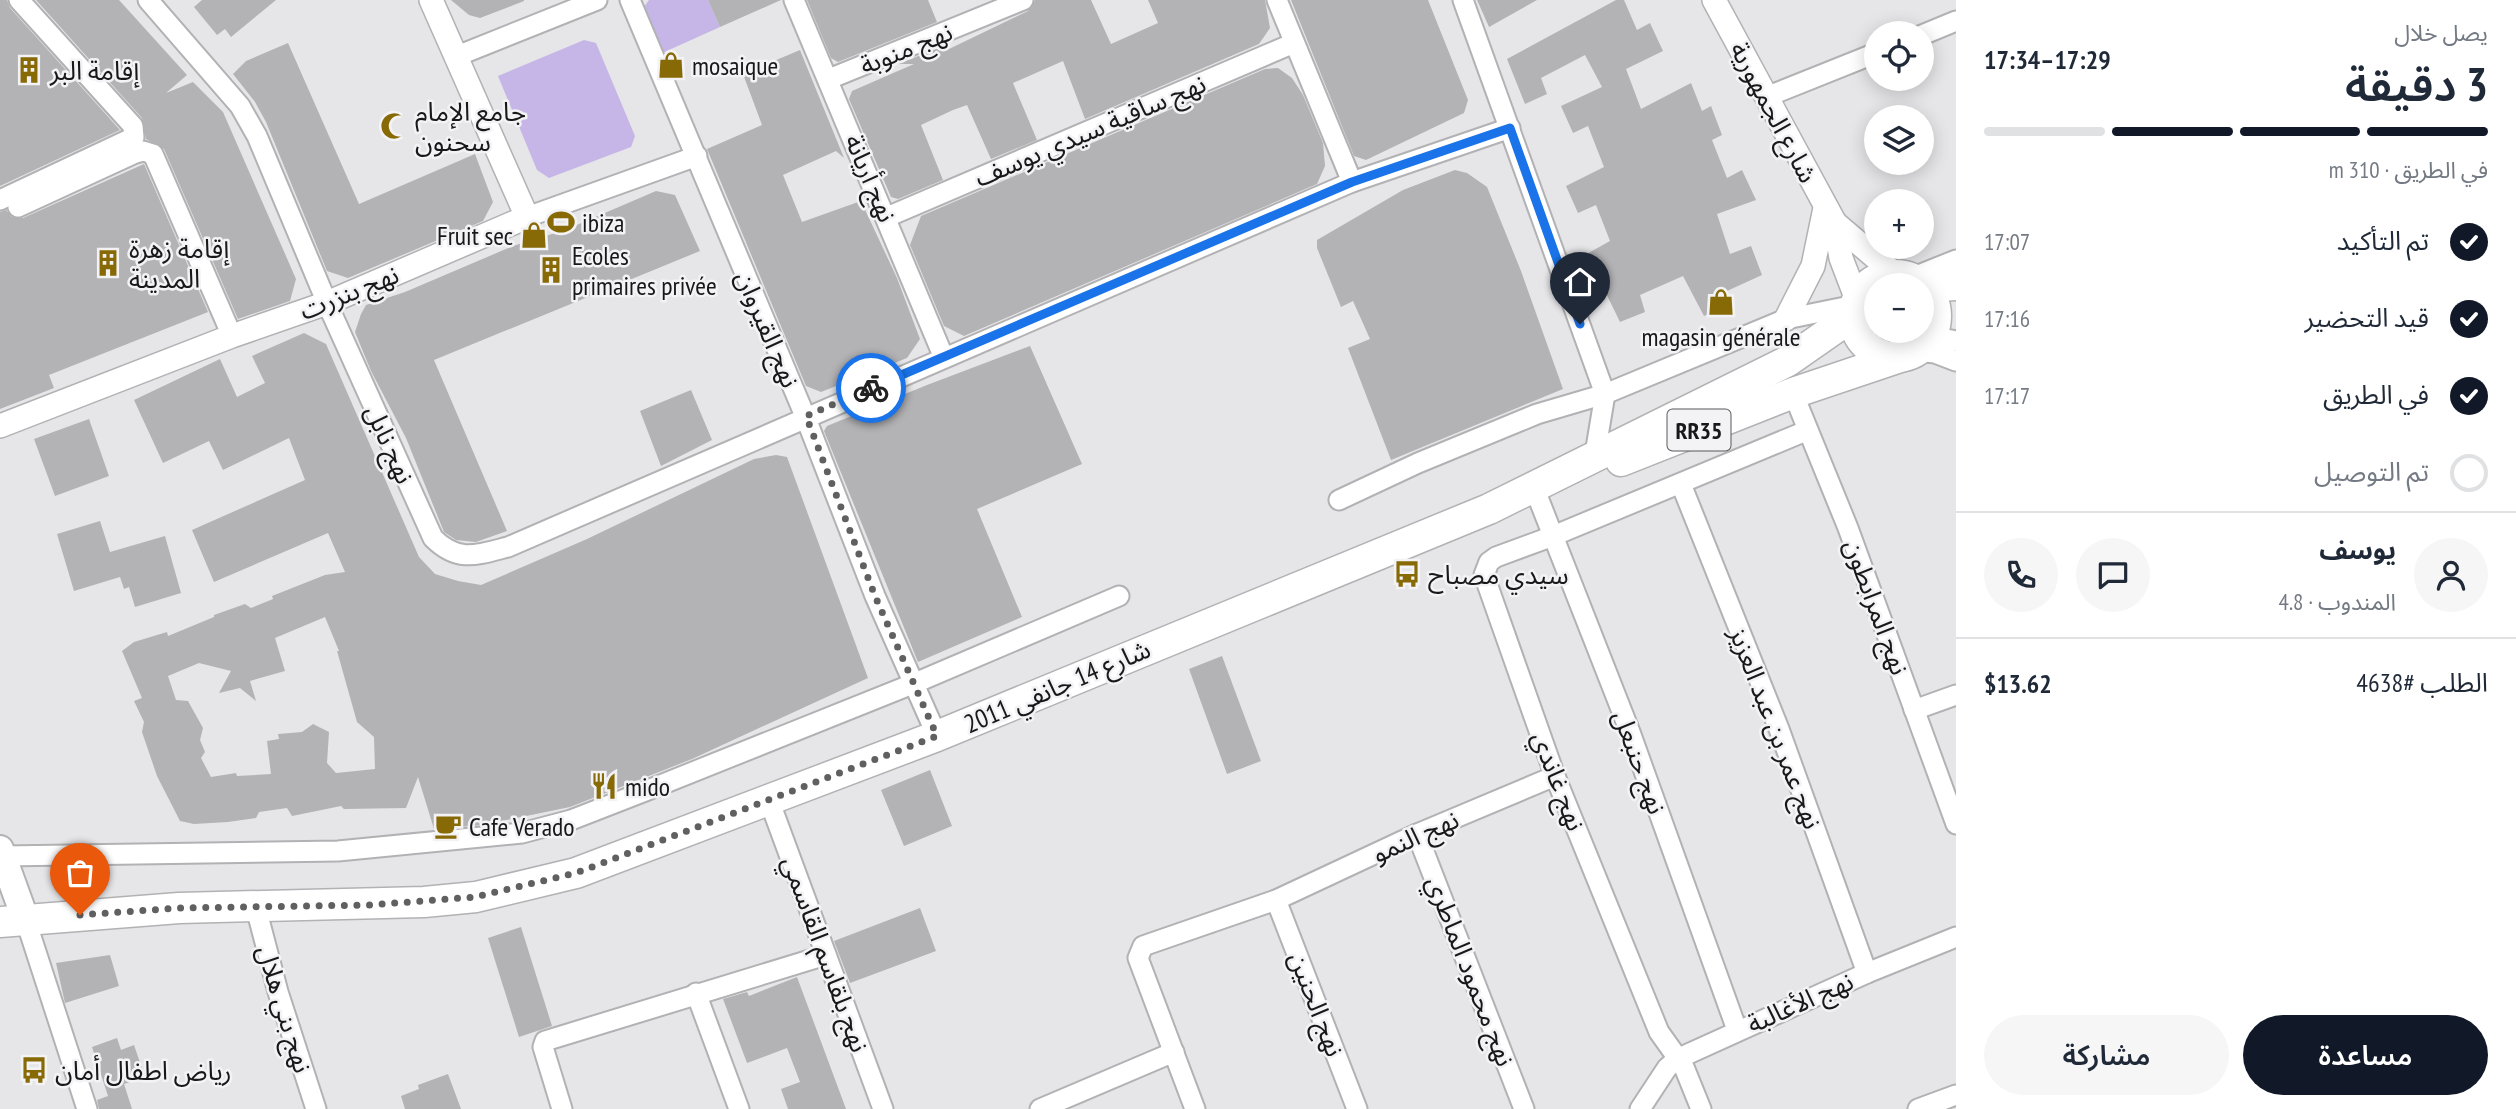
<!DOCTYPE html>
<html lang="ar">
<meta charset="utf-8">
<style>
:root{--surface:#fff;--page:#f6f6f7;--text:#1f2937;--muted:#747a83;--line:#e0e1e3;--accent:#111827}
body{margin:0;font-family:"PT Sans Narrow","Noto Sans Arabic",sans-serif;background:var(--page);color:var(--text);direction:rtl;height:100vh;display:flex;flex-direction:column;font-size:26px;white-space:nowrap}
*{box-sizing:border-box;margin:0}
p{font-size:23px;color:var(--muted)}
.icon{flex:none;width:38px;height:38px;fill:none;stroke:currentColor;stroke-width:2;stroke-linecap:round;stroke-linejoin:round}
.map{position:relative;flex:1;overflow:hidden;direction:ltr}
.side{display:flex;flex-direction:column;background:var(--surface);width:560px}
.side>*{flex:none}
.fabs{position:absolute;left:1864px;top:21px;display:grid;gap:14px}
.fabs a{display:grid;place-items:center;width:70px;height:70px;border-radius:50%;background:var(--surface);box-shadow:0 4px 18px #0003;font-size:35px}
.pin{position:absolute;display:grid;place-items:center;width:60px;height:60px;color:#fff;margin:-72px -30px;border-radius:50% 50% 50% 0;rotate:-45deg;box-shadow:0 0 7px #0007}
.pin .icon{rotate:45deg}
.courier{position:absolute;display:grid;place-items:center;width:70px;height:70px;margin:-35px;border:5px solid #1a73e8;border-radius:50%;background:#fff;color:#222;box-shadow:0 2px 9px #0007}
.overview em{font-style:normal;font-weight:600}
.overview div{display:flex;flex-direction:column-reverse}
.overview{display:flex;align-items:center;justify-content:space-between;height:119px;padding:0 28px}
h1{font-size:46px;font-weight:600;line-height:52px}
.bar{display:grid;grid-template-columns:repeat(4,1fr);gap:10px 7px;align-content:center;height:84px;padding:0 28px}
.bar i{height:9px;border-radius:5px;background:var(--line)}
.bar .on{background:var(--accent)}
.bar p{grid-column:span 4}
.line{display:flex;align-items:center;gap:18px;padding:0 28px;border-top:2px solid var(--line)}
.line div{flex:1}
.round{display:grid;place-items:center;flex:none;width:74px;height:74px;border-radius:37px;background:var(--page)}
ol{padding:0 28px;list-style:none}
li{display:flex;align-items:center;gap:21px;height:77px}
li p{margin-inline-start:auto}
li .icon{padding:7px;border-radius:50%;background:var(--accent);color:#fff;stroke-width:4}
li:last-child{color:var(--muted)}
li i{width:38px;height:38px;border:4px solid var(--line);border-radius:50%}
.button{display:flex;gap:14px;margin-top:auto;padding:14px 28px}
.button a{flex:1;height:80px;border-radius:42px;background:var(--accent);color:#fff;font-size:28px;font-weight:600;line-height:80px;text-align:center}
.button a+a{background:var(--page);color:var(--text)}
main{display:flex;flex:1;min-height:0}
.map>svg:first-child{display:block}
</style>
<main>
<section class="side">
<div class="overview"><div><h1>3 دقيقة</h1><p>يصل خلال</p></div><em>17:29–17:34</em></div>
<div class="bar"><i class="on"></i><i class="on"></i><i class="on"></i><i></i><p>في الطريق · 310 m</p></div>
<ol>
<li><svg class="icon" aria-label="check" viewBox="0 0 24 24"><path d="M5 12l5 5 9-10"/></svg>تم التأكيد<p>17:07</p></li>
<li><svg class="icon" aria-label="check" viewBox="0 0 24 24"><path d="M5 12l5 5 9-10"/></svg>قيد التحضير<p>17:16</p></li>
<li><svg class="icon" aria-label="check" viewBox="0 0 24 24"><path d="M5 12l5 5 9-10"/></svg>في الطريق<p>17:17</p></li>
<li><i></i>تم التوصيل</li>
</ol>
<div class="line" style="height:126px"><a class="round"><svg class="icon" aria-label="person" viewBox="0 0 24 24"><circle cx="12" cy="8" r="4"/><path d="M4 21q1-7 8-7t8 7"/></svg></a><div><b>يوسف</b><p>المندوب · 4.8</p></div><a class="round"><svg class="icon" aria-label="chat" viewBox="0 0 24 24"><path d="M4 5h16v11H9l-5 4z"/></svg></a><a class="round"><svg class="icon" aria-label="phone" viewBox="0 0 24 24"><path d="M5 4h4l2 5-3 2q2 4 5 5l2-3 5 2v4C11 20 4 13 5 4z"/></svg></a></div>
<div class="line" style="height:91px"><div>الطلب #4638</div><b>$13.62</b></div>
<div class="button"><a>مساعدة</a><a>مشاركة</a></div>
</section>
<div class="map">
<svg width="1956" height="1109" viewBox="0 0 1956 1109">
<rect width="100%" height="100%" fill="#e6e5e8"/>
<g fill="#c5b6e7">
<path d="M649,0H708L720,27L660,54L641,11Z"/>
<path d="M584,40L596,43L635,136L631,147L549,178L537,170L498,76Z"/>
</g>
<g fill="#b3b3b6" fill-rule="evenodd">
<path d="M0,0H7L10,8L120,130L0,186Z"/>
<path d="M36,0H119L187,75L166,93L193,82L223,112L296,279L290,301L238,319L164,149L146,139L142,118Z"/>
<path d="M202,0H276L231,37L225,29L217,35L194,7Z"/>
<path d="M451,0H524V1L480,18L469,15Z"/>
<path d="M708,0H781L720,27Z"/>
<path d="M807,0H928L937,22L838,62L831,58Z"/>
<path d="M1035,0H1091L1111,44L1158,23L1148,0H1265L1270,28L1259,44L1085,119L1063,61L1013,83L1037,140L991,159L967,105L953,110L921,125L943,180L898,199L891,197L849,99L852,91L914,64H899L947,44L949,49L1028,11Z"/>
<path d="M1291,0H1428L1468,100L1464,113L1366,160L1354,156Z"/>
<path d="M1477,0H1537L1489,27Z"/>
<path d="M1616,0H1624L1637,30L1650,23L1663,51L1626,69L1641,109L1691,83L1702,111L1711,106L1722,135L1712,140L1727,178L1742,170L1756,200L1717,214L1730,254L1751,246L1762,275L1727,291L1731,304L1704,316L1683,276L1640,295L1645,312L1620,322L1600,281L1588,288L1574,261L1610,241L1596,205L1578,213L1566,186L1604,167L1588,126L1573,133L1561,106L1602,87L1585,55L1541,78L1547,94L1525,104L1507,59Z"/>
<path d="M288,43L359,204L475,154L493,202L483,221L348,278L327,271L266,122L255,102L233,74L246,61Z"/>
<path d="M800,50L844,158L836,151L783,175L802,222L861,201L897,278L920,339L907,358L821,392L806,386L707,149L762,125L743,74Z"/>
<path d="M1278,68L1292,78L1303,95L1323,143L1325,166L1317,184L964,336L944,326L910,245L921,216L1265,69Z"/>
<path d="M144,164L208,312L49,375L54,388L0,409V212L6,210L12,217L23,218Z"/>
<path d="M1455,170L1467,173L1487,187L1521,271L1563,389L1391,460L1348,348L1370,339L1353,301L1341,307L1317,248V240L1403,190Z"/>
<path d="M656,191L675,195L700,251L434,360L507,531L476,542L456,540L444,532L406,438L371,371L355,332L361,314L366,305L405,292L513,246L565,230Z"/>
<path d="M304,333L326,344L419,557L435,574L458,581L481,585L587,539L754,459L776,455L787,457L868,678L692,759L570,807L482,825L434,829L418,777L406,808L344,809L341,806L292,816L287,808L259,812L256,818L228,822L194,824L180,821L157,776L142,732L144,722L134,701L142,698L122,651L134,642L167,632L168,636L214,617V615L245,604L251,608L273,599L272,596L325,575L345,572L328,533L214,582L192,530L305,480L289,438L223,470L209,441L163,463L134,400L220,359L237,397L265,383L252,356ZM325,617L339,651H337L357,722L374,737L375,769L336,773L327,763L329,732L313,724L302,732L278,734L279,739L267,741L271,774L237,776L236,773L211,777L201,758L205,752L200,740L203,728L188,701L176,700L168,676L199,663L231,671L219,693L240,688L256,701L250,681L285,671L275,638Z"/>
<path d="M1030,346L1082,464L977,509L1022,617L918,662L824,431L827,426L927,385Z"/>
<path d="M691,390L712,440L661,466L640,411Z"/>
<path d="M89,419L109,476L55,496L34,439Z"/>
<path d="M100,521L110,552L165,536L181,593L135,607L129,587L124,589L120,577L74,591L57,534Z"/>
<path d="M1222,656L1261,761L1227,774L1189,669Z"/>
<path d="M930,770L952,826L904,846L881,790Z"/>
<path d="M920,908L936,951L850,983L834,941Z"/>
<path d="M521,927L552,1026L519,1037L488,938Z"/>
<path d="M110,955L119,986L65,1003L56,963Z"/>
<path d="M797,977L846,1109H788L781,1089L800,1082L787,1048L747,1063L723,999L747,992L749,996Z"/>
<path d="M117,1038L121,1050L134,1045L145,1077L124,1084L132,1109H99L97,1100L108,1096L92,1047Z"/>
<path d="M448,1074L461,1109H405L401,1096L419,1089L418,1085Z"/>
</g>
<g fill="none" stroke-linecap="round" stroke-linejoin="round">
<defs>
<g id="minor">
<path d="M148,0L240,106L257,136L327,303L433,538C458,563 477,555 508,547L1352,182L1510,128"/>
<path d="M630,0L805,416L875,596L937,736"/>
<path d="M794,0L944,358"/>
<path d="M1277,0L1352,182"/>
<path d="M1463,0L1605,394L1595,454"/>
<path d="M1922,35L1956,21"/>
<path d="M457,56L597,0"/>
<path d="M829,79L1023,0"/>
<path d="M1766,97L1876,53"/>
<path d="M0,200L134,137L133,126L19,0"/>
<path d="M18,207L133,154L143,151L153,154L232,336"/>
<path d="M527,217L697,156"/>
<path d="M887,217L1294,43"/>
<path d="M1911,278L1956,260"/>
<path d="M1930,336L1956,341"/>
<path d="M1916,351L1935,353L1956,361"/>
<path d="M1793,393L1848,528L1956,824"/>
<path d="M1681,484L1779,729L1867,973"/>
<path d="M1537,495L1630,732L1737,1030"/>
<path d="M1339,500L1418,463L1537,414L1605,394L1786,319L1855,305"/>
<path d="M1914,710L1956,695"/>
<path d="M769,800L883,1109"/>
<path d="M1417,834L1524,1109"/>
<path d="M3,856L338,851L522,833L571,820L643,792L915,683L1119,596"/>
<path d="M1276,900L1357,1109"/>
<path d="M256,908L278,992L316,1109"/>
<path d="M25,918L87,1109"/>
<path d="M696,993L739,1109"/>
<path d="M562,1109L543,1047L545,1041L826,955"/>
<path d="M1040,1109L1174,1052"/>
<path d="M1195,1109L1138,958L1143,946L1276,900L1417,834L1555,776"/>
<path d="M1640,1109L1667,1068L1677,1059L1867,973L1956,937"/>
<path d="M1701,1109L1684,1067L1659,1032L1555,776L1484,575L1489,562L1496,557L1553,536L1806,431"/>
<path d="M1918,1109L1956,1095"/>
</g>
<g id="tertiary">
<path d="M1714,0L1835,223L1841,258L1857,300"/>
<path d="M1835,223L1895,274"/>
<path d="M1786,319L1813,266L1825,208"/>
<path d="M0,426L232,336L327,303L527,217L431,0"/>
</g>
<path id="secondary" d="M0,849L25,918"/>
<g id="primary">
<circle cx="1895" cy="316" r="41"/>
<path d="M1924,287L1956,285"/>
<path d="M1621,461L1793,393L1909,354"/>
<path d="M0,922L179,908L424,902L476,897L576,873L937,736L1489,509L1788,361L1854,315"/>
</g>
</defs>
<use href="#minor" stroke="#b2b1b4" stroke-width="23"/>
<use href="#tertiary" stroke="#b2b1b4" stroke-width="26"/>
<use href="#secondary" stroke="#b2b1b4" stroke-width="30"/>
<use href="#primary" stroke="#b2b1b4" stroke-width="33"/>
<use href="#minor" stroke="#fff" stroke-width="19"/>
<use href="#tertiary" stroke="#fff" stroke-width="23"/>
<use href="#secondary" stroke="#fff" stroke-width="26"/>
<use href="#primary" stroke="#fff" stroke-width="30"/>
</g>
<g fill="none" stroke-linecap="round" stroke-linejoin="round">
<path stroke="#606061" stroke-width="7" stroke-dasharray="0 12.6" d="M80,915L179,908L370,905L475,897L576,873L937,736L875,596L806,416L871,388"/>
<path stroke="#1a73e8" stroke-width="9" d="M871,388L1352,182L1510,128L1580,324"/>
</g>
<defs>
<symbol id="shop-bare" viewBox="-9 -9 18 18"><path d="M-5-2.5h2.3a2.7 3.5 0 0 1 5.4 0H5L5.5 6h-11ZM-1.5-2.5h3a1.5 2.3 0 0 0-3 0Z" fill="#876905" stroke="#f3f2f5" stroke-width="2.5" paint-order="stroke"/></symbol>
<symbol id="building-bare" viewBox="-9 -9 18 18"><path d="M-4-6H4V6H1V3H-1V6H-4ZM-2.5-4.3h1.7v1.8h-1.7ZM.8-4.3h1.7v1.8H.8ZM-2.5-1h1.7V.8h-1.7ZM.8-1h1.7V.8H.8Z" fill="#876905" stroke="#f3f2f5" stroke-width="2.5" paint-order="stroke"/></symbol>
<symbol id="mosque-bare" viewBox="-9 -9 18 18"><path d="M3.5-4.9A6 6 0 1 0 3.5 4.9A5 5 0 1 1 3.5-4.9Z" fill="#876905" stroke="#f3f2f5" stroke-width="2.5" paint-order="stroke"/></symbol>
<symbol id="stadium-bare" viewBox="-9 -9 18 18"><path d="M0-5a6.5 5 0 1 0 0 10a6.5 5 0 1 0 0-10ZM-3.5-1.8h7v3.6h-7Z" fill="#876905" stroke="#f3f2f5" stroke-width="2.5" paint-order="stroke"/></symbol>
<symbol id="bus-bare" viewBox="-9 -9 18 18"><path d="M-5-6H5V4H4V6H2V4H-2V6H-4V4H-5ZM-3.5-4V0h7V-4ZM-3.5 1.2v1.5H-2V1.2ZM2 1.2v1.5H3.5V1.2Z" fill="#876905" stroke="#f3f2f5" stroke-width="2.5" paint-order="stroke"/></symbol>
<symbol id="restaurant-bare" viewBox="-9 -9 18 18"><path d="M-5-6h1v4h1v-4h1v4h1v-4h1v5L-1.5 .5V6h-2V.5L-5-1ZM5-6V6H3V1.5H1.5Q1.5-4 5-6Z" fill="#876905" stroke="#f3f2f5" stroke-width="2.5" paint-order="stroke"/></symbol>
<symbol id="cafe-bare" viewBox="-9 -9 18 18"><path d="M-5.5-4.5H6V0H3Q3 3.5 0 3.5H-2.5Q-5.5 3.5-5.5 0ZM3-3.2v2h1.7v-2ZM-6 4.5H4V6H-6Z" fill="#876905" stroke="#f3f2f5" stroke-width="2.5" paint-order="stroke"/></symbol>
</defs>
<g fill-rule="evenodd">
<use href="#shop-bare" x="652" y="46" width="38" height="38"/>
<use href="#building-bare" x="10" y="51" width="38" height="38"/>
<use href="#mosque-bare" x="375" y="107" width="38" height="38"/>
<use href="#stadium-bare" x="542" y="203" width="38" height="38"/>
<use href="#shop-bare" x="515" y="216" width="38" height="38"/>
<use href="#building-bare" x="89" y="244" width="38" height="38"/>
<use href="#building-bare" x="532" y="251" width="38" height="38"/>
<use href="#shop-bare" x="1702" y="283" width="38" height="38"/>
<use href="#bus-bare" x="1388" y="555" width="38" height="38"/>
<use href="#restaurant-bare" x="585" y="767" width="38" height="38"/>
<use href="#cafe-bare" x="429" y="807" width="38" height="38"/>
<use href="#bus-bare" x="15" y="1051" width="38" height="38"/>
</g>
<g text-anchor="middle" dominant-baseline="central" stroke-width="5" stroke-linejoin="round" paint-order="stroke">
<rect fill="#f3f2f5" stroke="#5a595b" stroke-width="2" x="1667.5" y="409.5" width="63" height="41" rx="5"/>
<g font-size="24" font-weight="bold" fill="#181819">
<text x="1699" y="430">RR35</text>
</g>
<g font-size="26" fill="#181819" stroke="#f3f2f5">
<text transform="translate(906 48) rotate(-22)">نهج منوبة</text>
<text transform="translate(1774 112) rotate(62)">شارع الجمهورية</text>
<text transform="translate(1090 130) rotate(-23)">نهج ساقية سيدي يوسف</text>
<text transform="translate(871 178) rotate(67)">نهج أريانة</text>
<text transform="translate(349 292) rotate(-22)">نهج بنزرت</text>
<text transform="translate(768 329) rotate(67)">نهج القيروان</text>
<text transform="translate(390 444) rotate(66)">نهج نابل</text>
<text transform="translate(1877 607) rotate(70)">نهج المرابطون</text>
<text transform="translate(1057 686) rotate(-23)">شارع 14 جانفي 2011</text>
<text transform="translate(1776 728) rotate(69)">نهج عمر بن عبد العزيز</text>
<text transform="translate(1640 762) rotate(70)">نهج حنبعل</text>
<text transform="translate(1559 781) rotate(69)">نهج غاندي</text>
<text transform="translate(1415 836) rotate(-24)">نهج النمو</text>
<text transform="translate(826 954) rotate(70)">نهج بلقاسم القاسمي</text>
<text transform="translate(1471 971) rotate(69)">نهج محمود الماطري</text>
<text transform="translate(1800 1002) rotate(-24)">نهج الأغالبة</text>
<text transform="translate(1317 1004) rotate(69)">نهج الحنين</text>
<text transform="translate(285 1009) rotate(73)">نهج بني هلال</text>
</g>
<g font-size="26" fill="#181819" stroke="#f3f2f5" text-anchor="start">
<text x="692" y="65">mosaique</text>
<text x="50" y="70">إقامة البر</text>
<text x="415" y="111">جامع الإمام<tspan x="415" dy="30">سحنون</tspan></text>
<text x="582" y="222">ibiza</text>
<text x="513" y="235" text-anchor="end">Fruit sec</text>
<text x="129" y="248">إقامة زهرة<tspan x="129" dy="30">المدينة</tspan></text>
<text x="572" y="255">Ecoles<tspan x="572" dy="30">primaires privée</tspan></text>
<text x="1721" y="336" text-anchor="middle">magasin générale</text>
<text x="1428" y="574">سيدي مصباح</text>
<text x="625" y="786">mido</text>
<text x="469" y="826">Cafe Verado</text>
<text x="55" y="1070">رياض اطفال أمان</text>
</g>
</g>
</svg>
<div class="fabs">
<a><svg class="icon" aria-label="locate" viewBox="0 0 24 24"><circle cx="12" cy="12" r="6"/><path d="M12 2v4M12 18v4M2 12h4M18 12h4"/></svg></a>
<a><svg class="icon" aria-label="layers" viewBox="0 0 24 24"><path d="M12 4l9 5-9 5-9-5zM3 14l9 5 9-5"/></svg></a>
<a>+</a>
<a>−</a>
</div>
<div class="pin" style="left:80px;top:915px;background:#ea580c"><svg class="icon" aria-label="bag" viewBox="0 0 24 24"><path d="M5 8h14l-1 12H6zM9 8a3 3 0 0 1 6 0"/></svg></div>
<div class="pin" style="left:1580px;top:324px;background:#1f2937"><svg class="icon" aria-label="home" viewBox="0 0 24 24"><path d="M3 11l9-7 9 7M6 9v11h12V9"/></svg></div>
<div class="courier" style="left:871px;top:388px"><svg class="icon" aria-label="bike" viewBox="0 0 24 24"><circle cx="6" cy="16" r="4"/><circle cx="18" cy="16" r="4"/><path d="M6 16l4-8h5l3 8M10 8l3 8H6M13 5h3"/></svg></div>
</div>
</main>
